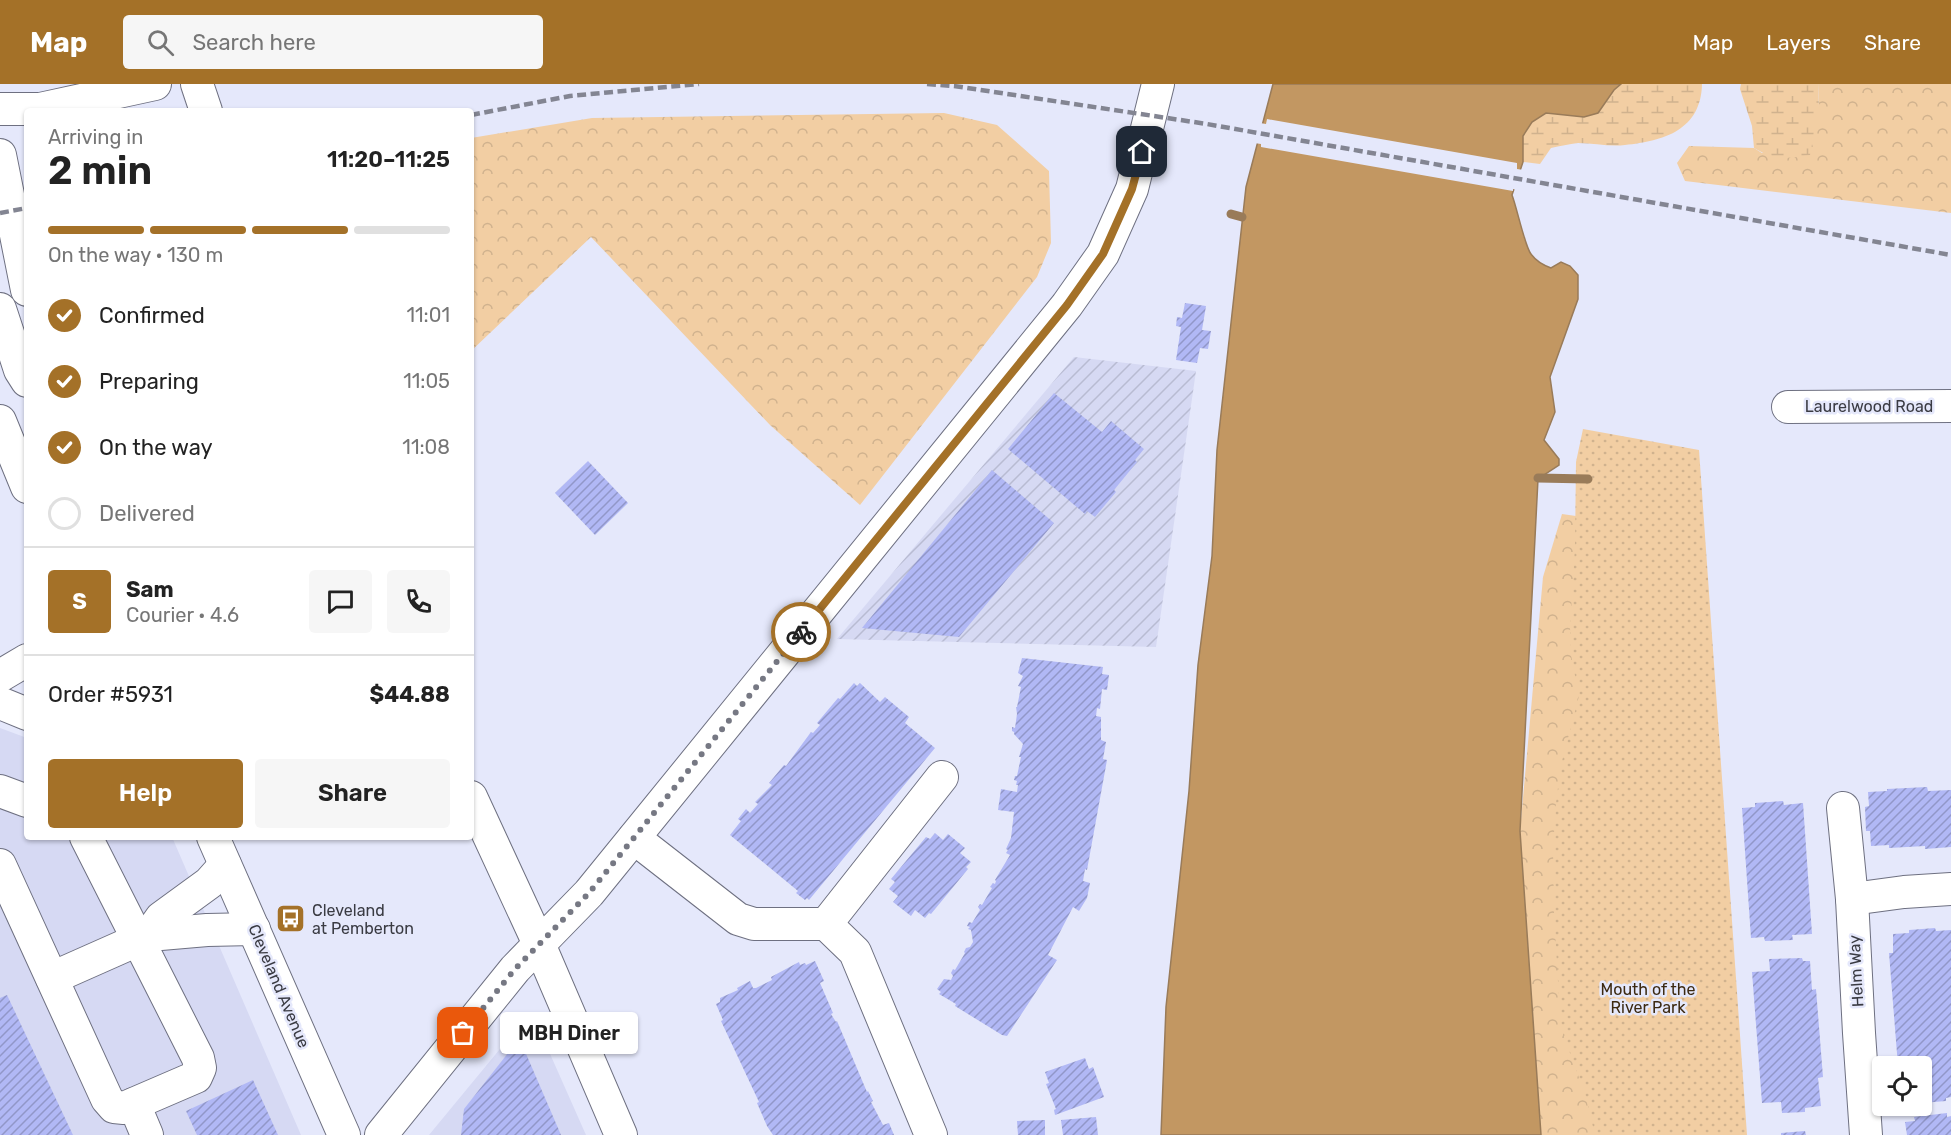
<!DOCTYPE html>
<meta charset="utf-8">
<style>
:root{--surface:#fff;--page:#f6f6f6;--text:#222;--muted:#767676;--line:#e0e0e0;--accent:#a47128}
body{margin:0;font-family:Rubik,sans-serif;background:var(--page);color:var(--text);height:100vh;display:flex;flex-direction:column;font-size:22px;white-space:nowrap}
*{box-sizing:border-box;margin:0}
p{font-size:20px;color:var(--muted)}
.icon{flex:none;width:33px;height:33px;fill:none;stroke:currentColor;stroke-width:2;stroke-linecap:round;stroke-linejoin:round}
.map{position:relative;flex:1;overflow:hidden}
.drawer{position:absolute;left:24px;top:24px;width:450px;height:732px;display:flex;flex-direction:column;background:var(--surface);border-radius:6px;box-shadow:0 2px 4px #0004}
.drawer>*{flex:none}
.controls{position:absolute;left:1872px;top:972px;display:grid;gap:12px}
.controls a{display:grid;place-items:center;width:60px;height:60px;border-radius:6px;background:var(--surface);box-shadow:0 2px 4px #0004;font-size:30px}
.pin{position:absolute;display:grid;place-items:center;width:51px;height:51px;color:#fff;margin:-26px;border-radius:12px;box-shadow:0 3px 9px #0006}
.courier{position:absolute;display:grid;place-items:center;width:60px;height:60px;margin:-30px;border:4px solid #a47128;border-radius:50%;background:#fff;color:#222;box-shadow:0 2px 8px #0007}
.bubble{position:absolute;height:42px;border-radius:6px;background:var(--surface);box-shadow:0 2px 4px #0004;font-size:20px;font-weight:600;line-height:42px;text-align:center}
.overview em{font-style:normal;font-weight:600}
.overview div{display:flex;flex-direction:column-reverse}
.overview{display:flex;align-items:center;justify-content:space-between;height:102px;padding:0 24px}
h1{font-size:39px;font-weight:600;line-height:45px}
.bar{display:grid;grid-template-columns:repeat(4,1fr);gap:9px 6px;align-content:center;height:72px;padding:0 24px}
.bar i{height:8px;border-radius:4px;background:var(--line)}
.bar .on{background:var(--accent)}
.bar p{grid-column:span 4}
.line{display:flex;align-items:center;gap:15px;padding:0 24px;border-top:2px solid var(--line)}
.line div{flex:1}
.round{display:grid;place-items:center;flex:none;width:63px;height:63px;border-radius:6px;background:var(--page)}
ol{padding:0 24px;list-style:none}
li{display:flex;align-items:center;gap:18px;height:66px}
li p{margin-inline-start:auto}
li .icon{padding:6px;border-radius:50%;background:var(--accent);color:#fff;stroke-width:4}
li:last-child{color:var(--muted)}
li i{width:33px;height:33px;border:3px solid var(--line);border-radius:50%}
.action{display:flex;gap:12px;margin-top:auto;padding:12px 24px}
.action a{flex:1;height:69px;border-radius:6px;background:var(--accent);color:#fff;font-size:24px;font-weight:600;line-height:69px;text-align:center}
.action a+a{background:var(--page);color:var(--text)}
header{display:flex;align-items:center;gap:36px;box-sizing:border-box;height:84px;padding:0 30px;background:var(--accent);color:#fff}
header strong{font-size:28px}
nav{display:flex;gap:33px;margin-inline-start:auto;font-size:21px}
.search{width:420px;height:54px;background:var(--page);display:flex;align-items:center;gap:15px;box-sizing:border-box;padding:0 21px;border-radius:6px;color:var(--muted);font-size:22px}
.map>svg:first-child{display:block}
</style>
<header>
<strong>Map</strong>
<div class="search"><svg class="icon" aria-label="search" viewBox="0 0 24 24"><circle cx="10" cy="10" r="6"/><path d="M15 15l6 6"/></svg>Search here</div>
<nav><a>Map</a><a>Layers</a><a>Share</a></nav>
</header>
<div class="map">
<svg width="1951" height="1051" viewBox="0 0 1951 1051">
<defs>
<pattern id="industrial-furrows" width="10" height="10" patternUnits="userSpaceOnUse" patternTransform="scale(1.5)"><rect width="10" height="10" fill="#d6d9f3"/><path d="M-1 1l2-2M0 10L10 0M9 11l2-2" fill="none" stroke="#b8bbd2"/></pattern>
<pattern id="forest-crowns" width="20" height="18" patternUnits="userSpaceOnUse" patternTransform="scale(1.5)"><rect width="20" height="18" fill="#f2cea3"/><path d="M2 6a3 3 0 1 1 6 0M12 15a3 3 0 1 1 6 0" fill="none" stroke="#d0b28e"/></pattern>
<pattern id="wetland-marsh" width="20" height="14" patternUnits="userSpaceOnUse" patternTransform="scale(1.5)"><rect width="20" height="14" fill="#f2cea3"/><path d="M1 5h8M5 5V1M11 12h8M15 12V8" fill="none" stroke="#d0b28e"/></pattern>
<pattern id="park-dots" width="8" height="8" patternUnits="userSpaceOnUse" patternTransform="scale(1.5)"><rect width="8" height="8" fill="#f2cea3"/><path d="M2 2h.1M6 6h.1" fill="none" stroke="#d0b28e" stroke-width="1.8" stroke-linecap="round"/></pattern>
<pattern id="building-hatch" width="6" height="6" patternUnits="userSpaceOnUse" patternTransform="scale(1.5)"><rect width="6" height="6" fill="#b1b8f5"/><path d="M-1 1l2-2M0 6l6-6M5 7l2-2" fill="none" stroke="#9197c8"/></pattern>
</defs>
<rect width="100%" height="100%" fill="#e5e8fb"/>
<g fill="#d6d9f3">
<path d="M0,644L27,654V753H172L301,1051H0Z"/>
<path d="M524,929L539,934L545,940L539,945L586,1051H429L509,954L508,937L515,931Z"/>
</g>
<path fill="url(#industrial-furrows)" d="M1074,273L1196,287L1156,563L837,555Z"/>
<g fill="url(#forest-crowns)">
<path d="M1818,0H1951V129L1685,97L1677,79L1689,62L1754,64L1762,69L1819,22Z"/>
<path d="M944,29L997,41L1049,87L1051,159L1037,193L860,421L770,341L591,153L471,267V54L592,34Z"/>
<path d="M1562,430L1583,433L1635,1051H1541L1520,747L1543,493Z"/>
</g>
<g fill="url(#wetland-marsh)">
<path d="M1524,0H1702C1701,46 1664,57 1625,61C1610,63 1594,59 1578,59C1569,60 1560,62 1551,64L1540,80L1523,78L1512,111C1517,124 1525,163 1531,170C1536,177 1543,181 1551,184L1561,178L1570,182L1578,191V215L1550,293L1555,328L1544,356L1559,375L1546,377L1499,41Z"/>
<path d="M1741,0H1818L1819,22L1810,71C1787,75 1774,76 1754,64L1752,42L1740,5Z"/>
</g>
<path fill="url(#park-dots)" d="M1583,345L1699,366L1747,1051H1595L1585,1010L1563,950L1560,932L1554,829L1553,764L1556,719L1561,681L1579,612L1571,571L1570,544L1575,463L1576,378Z"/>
<path fill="#c29762" stroke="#997b59" stroke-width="1.5" d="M1273,0H1621L1614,6L1598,29L1584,33L1546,29L1532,38L1523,52V78L1512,111C1517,124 1525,163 1531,170C1536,177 1543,181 1551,184L1561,178L1570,182L1578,191V215L1550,293L1555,328L1544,356L1559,375V381L1538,395L1520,747L1541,1051H1161L1166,923L1189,707L1198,581L1212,472L1217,366L1246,103Z"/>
<path fill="#e5e8fb" d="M1267,35L1517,79V85L1524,86L1517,106L1513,105V107L1261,63V60L1254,59L1260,39L1266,40Z"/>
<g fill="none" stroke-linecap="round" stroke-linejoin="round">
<g stroke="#997b59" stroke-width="9">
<path d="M1231,130L1242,133"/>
<path d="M1538,394L1588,395"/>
</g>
</g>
<g fill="url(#building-hatch)">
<path d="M1185,219L1206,222L1202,246L1211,247L1208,265L1200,264L1197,279L1176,276L1181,243L1176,242L1177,233L1182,234Z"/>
<path d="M1054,309L1102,348L1111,337L1144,365L1135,376L1137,378L1114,406L1116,408L1095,433L1087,427L1085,430L1008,365Z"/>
<path d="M588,377L628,419L595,451L555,409Z"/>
<path d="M992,386L1054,439L959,553L862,544Z"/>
<path d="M1022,574L1103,583L1102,590L1109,591L1107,606L1102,605L1100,625L1097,624L1096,632L1101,633V656L1106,658L1103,675L1107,676L1087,786L1085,785L1083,797L1090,799L1087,814L1079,827L1073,823L1048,871L1057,876L1007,952L1002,951L955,922L956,920L939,910L941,908L937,905L944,895L951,896L953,892L951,889L953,885L955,886L965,869L964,868L966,864L970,863L973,858L971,846L968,845L970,843L967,842L969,838L972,839L980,826L978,823L980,820L982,821L992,804L990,803L993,799L995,800L996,797L995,796L1010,771L1006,769L1008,766L1006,765L1011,754L1014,728L998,726L1001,705L1017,708L1018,701H1016L1017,697L1014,696L1015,692H1017L1021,673H1019L1023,660L1014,650V648L1012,647V643L1015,644L1017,630L1016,623H1017L1021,603L1018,602L1023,592L1018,589Z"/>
<path d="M854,599L857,602L860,599L880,618L885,613L909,633L905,639L935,664L809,816L807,814L805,816L796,809L798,807L730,751L741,737L738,735L746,725L750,729L758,720L755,718L772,701L769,699L784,681L786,682L811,648L813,649L820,641L817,639L838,614L840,615Z"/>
<path d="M1927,703L1928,707L1951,706V763L1925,765V762L1889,764V761L1871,762L1870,747H1866L1865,723L1869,722L1868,708L1887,707V705Z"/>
<path d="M1783,717L1784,721L1803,719L1812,850L1792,851L1793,856L1765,857L1764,853L1751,854L1742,724L1755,723V719Z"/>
<path d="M935,749L943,756L948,750L965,764L960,769L971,778L966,783L968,785L931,830L929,829L925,834L915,826L911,832L893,818L898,812L889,805L895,798L891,795L926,753L930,755Z"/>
<path d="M1935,844L1936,847L1951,846V1013L1946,1014V1017L1922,1019V982H1898L1889,869H1893V850L1909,849V846Z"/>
<path d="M1802,874L1803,877H1810L1812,906L1816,905L1823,993L1818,994L1821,1022L1805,1024V1028L1782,1029L1781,1018L1762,1019L1752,888L1770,887L1769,875Z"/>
<path d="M815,877L824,897L820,899L833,929L831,930L836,938L837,937L867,1008L868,1007L873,1017L871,1018L883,1041L889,1039L894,1051H773L767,1042L757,1019L759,1018L721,937L723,936L716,920L720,918V914L738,906L737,904L750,897L753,904H756L772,896L771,893L799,878L800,881L805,879L806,881Z"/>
<path d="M7,911L73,1051H0V914Z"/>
<path d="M512,964L524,965L561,1051H461L464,1025Z"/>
<path d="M1085,974L1089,985L1093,983L1104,1013L1055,1031L1054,1026L1056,1025L1046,1000L1049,999L1045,988Z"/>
<path d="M253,996L278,1051H197L186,1027Z"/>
<path d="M1947,1029V1033L1951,1032V1051H1907L1905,1038L1915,1037L1914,1033Z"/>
<path d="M1096,1033L1098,1051H1063L1061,1036Z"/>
<path d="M1045,1036V1051H1018L1017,1037Z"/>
<path d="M1805,1047L1806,1051H1781V1049Z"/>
</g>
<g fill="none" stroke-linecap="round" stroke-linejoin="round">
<defs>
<g id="minor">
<path d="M197,0L206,27"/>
<path d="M0,25H40L155,0"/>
<path d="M0,71L27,206"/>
<path d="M0,225L20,286L27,297"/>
<path d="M1788,323L1951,322"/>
<path d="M0,337L27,403"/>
<path d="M0,592L27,576"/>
<path d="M0,619L27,630"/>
<path d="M0,707L27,717"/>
<path d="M471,713L539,860L621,1051"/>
<path d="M1843,724L1852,815L1859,949L1866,1051"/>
<path d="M213,753L344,1051"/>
<path d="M634,754L738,835L754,840H826L855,868L931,1051"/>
<path d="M0,781L107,1015L114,1023L124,1024L196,993L200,984L198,974L86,753"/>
<path d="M1852,815L1904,808L1951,805"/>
<path d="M826,840L942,693"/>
<path d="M149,851L161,834L209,799L225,781"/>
<path d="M52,894L149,851L207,846L254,845"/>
<path d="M134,1020L147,1051"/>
<path d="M381,1051L515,885L589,809L1067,221L1103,170L1132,105L1158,0"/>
</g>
</defs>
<use href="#minor" stroke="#6e7081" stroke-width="34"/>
<use href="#minor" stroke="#fff" stroke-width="32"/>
<g stroke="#838592" stroke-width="4.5" stroke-dasharray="9 4.5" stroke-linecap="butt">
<path d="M927,0L954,2L1207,40L1951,171"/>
<path d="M471,31L570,12L699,0"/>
<path d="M0,129L27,124"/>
</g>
</g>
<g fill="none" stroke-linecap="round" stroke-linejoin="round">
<path stroke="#767883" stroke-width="6" stroke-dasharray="0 10.8" d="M463,949L515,885L589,809L801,548"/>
<path stroke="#a47128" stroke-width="8" d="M801,548L1067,221L1103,170L1132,105L1142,68"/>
</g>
<defs>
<symbol id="bus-square" viewBox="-11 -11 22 22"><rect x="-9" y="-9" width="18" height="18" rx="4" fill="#a47128" stroke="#e5e8fb"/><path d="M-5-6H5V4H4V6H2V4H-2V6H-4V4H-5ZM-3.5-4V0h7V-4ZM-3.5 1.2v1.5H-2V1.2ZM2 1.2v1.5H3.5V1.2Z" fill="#fff"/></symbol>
</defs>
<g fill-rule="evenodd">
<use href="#bus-square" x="274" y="818" width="33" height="33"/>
</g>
<g text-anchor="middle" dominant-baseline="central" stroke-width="5" stroke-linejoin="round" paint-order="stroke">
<g font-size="16" fill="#3a3b43" stroke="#e5e8fb">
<text x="1869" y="322">Laurelwood Road</text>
<text transform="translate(1856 887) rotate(-93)">Helm Way</text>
<text transform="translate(279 902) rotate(67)">Cleveland Avenue</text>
</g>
<g font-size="16" fill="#3a3b43" stroke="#e5e8fb" text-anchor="start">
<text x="312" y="826">Cleveland<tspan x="312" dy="18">at Pemberton</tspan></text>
</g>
<g font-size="16" fill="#3c2911" stroke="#e5e8fb">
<text x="1648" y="905">Mouth of the<tspan x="1648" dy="18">River Park</tspan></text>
</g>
</g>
</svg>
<div class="controls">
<a><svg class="icon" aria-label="locate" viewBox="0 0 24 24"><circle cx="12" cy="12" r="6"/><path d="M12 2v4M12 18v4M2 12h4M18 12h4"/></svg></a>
</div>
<div class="pin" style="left:463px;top:949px;background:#ea580c"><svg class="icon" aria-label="bag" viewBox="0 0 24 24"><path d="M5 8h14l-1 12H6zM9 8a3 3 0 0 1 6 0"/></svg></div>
<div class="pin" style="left:1142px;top:68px;background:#1f2937"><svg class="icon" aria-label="home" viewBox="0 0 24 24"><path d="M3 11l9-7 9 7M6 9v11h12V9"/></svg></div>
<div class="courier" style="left:801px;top:548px"><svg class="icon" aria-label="bike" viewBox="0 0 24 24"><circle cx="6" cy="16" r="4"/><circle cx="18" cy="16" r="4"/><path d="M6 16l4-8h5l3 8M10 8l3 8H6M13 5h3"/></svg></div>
<div class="bubble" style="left:500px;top:928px;width:138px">MBH Diner</div>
<section class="drawer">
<div class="overview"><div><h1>2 min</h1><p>Arriving in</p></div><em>11:20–11:25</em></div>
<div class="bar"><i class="on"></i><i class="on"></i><i class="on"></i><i></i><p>On the way · 130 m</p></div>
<ol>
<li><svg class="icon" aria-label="check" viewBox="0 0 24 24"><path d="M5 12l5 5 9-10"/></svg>Confirmed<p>11:01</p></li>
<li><svg class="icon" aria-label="check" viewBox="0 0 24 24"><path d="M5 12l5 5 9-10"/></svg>Preparing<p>11:05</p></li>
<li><svg class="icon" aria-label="check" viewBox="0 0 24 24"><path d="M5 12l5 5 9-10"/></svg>On the way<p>11:08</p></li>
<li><i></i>Delivered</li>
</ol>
<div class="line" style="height:108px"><b class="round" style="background:var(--accent);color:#fff">S</b><div><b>Sam</b><p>Courier · 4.6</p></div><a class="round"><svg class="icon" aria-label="chat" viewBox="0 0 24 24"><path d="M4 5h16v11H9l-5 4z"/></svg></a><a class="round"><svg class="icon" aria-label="phone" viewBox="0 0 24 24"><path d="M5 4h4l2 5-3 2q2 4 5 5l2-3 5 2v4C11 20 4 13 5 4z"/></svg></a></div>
<div class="line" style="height:78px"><div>Order #5931</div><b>$44.88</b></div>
<div class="action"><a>Help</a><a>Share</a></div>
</section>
</div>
